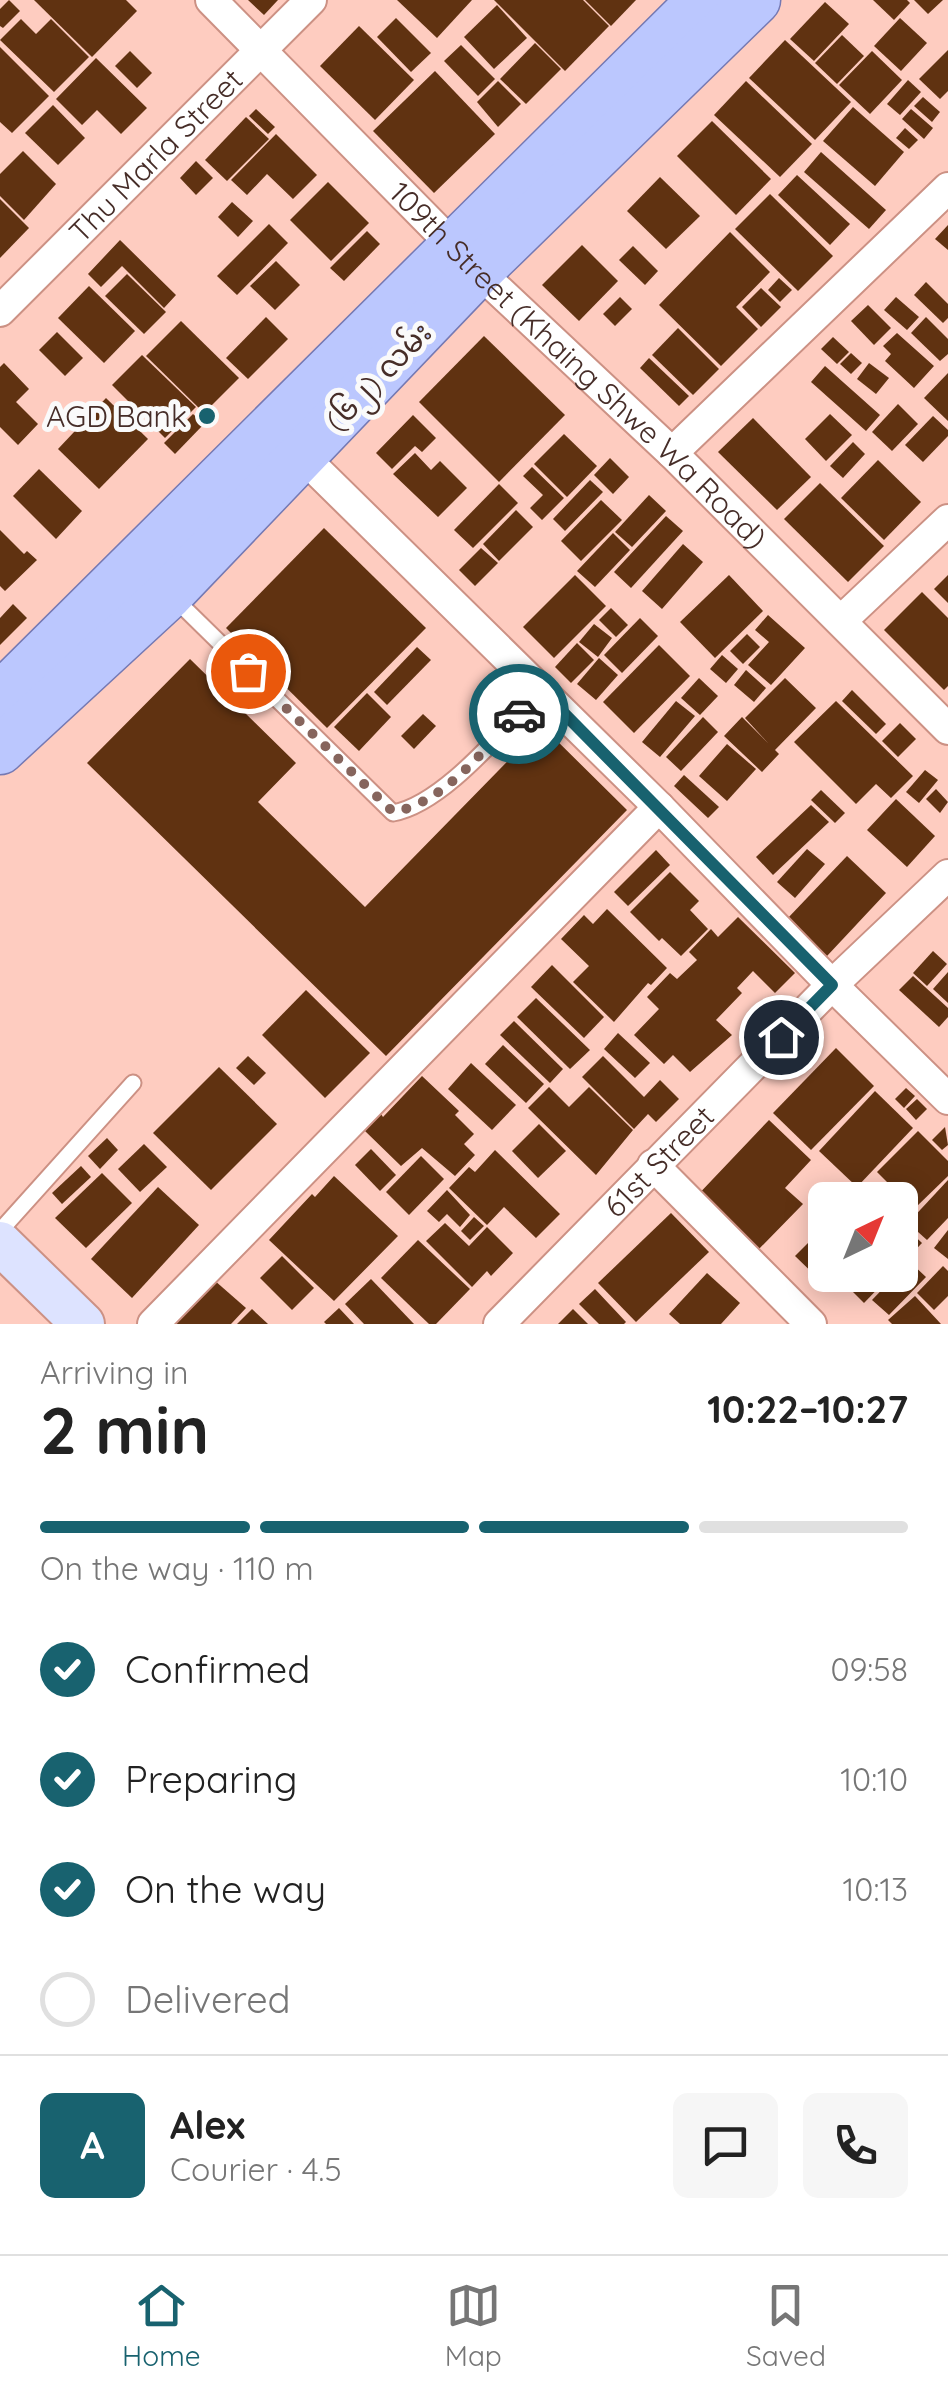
<!DOCTYPE html>
<meta charset="utf-8">
<style>
:root{--surface:#fff;--page:#f6f6f6;--text:#222;--muted:#767676;--line:#e0e0e0;--accent:#18626f}
body{margin:0;font-family:Quicksand,"Noto Sans Myanmar",sans-serif;background:var(--page);color:var(--text);height:100vh;display:flex;flex-direction:column;font-size:38px;white-space:nowrap}
*{box-sizing:border-box;margin:0}
p{font-size:32px;color:var(--muted)}
.icon{flex:none;width:55px;height:55px;fill:none;stroke:currentColor;stroke-width:2;stroke-linecap:round;stroke-linejoin:round}
.map{position:relative;height:1324px;overflow:hidden}
.panel{display:flex;flex-direction:column;background:var(--surface);flex:1}
.panel>*{flex:none}
.needle{width:65px;rotate:43deg}
.fabs{position:absolute;left:808px;top:1182px;display:grid;gap:20px}
.fabs a{display:grid;place-items:center;width:110px;height:110px;border-radius:15px;background:var(--surface);box-shadow:0 5px 25px #0003;font-size:50px}
.pin{position:absolute;display:grid;place-items:center;width:85px;height:85px;color:#fff;margin:-42px;border:5px solid #fff;border-radius:50%;box-shadow:0 2px 10px #0007}
.courier{position:absolute;display:grid;place-items:center;width:100px;height:100px;margin:-50px;border:8px solid #18626f;border-radius:50%;background:#fff;color:#222;box-shadow:0 2px 12px #0007}
.head em{font-style:normal;font-weight:700}
.head div{display:flex;flex-direction:column-reverse}
.head{display:flex;align-items:center;justify-content:space-between;height:170px;padding:0 40px}
h1{font-size:65px;font-weight:700;line-height:75px}
.bar{display:grid;grid-template-columns:repeat(4,1fr);gap:15px 10px;align-content:center;height:120px;padding:0 40px}
.bar i{height:12px;border-radius:8px;background:var(--line)}
.bar .active{background:var(--accent)}
.bar p{grid-column:span 4}
.line{display:flex;align-items:center;gap:25px;padding:0 40px;border-top:2px solid var(--line)}
.line div{flex:1}
.round{display:grid;place-items:center;flex:none;width:105px;height:105px;border-radius:15px;background:var(--page)}
ol{padding:0 40px;list-style:none}
li{display:flex;align-items:center;gap:30px;height:110px}
li p{margin-inline-start:auto}
li .icon{padding:10px;border-radius:50%;background:var(--accent);color:#fff;stroke-width:4}
li:last-child{color:var(--muted)}
li i{width:55px;height:55px;border:5px solid var(--line);border-radius:50%}
.menu{display:flex;justify-content:space-around;align-items:center;height:140px;border-top:2px solid var(--line);background:var(--surface);font-size:28px;color:var(--muted)}
.menu a{display:grid;justify-items:center;gap:5px}
.menu .active{color:var(--accent)}
.map>svg:first-child{display:block}
</style>
<div class="map">
<svg width="948" height="1324" viewBox="0 0 948 1324">
<rect width="100%" height="100%" fill="#feccc0"/>
<g fill="#603211">
<path d="M9,0L20,11L3,28L0,26V9Z"/>
<path d="M34,0H126L137,11L92,57Z"/>
<path d="M248,0H278L264,15Z"/>
<path d="M397,0H472L437,38Z"/>
<path d="M494,0H583L609,26L565,71Z"/>
<path d="M585,0H636L611,26Z"/>
<path d="M873,0H907L910,3L894,20Z"/>
<path d="M914,0H943L928,14Z"/>
<path d="M825,2L849,24L814,61L790,39Z"/>
<path d="M497,5L527,38L494,69L464,37Z"/>
<path d="M396,18L431,53L411,72L377,37Z"/>
<path d="M900,18L927,43L901,71L874,46Z"/>
<path d="M21,19L36,34L51,19L89,57L54,92L0,40Z"/>
<path d="M359,26L414,80L375,120L320,66Z"/>
<path d="M842,35L864,56L837,84L815,63Z"/>
<path d="M785,40L851,102L815,140L749,78Z"/>
<path d="M535,43L561,69L526,104L500,79Z"/>
<path d="M461,45L495,79L478,96L444,61Z"/>
<path d="M0,47L49,96L12,133L0,122Z"/>
<path d="M948,50V91L940,99L919,79Z"/>
<path d="M130,51L152,73L137,88L115,66Z"/>
<path d="M872,51L902,80L870,114L839,85Z"/>
<path d="M96,58L147,108L121,134L97,110L82,125L56,99Z"/>
<path d="M435,71L495,134L434,193L373,131Z"/>
<path d="M908,80L921,92L900,115L887,104Z"/>
<path d="M498,81L521,104L498,127L477,102Z"/>
<path d="M746,81L812,144L780,177L714,115Z"/>
<path d="M923,97L940,112L932,122L914,106Z"/>
<path d="M53,105L85,138L58,165L25,133Z"/>
<path d="M853,107L904,152L875,186L823,141Z"/>
<path d="M256,109L275,127L268,134L249,116Z"/>
<path d="M911,109L933,128L924,139L902,119Z"/>
<path d="M246,117L269,139L227,181L205,160Z"/>
<path d="M712,121L771,179L736,215L677,156Z"/>
<path d="M905,128L918,140L909,149L896,138Z"/>
<path d="M276,134L317,175L293,199L267,174L247,195L231,180Z"/>
<path d="M23,151L56,184L24,220L0,196V174Z"/>
<path d="M821,152L886,210L869,229L804,172Z"/>
<path d="M196,161L213,178L196,195L180,178Z"/>
<path d="M797,175L850,224L830,245L778,195Z"/>
<path d="M660,177L700,216L666,249L627,211Z"/>
<path d="M328,182L369,223L331,261L290,220Z"/>
<path d="M770,194L833,256L798,291L735,229Z"/>
<path d="M0,199L29,228L0,258Z"/>
<path d="M232,202L253,221L238,237L218,217Z"/>
<path d="M269,224L288,243L237,295L217,276Z"/>
<path d="M948,225V250L935,239Z"/>
<path d="M367,231L380,244L344,281L330,268Z"/>
<path d="M730,232L770,272L736,307L758,329L721,366L659,305Z"/>
<path d="M120,240L176,295L164,308L122,266L101,287L88,274Z"/>
<path d="M582,245L618,281L579,321L542,285Z"/>
<path d="M633,246L658,271L645,285L619,260Z"/>
<path d="M276,261L300,285L275,310L250,286Z"/>
<path d="M127,274L166,312L144,334L105,296Z"/>
<path d="M779,278L792,290L780,302L768,290Z"/>
<path d="M926,282L948,304V318L943,323L914,295Z"/>
<path d="M89,286L135,331L104,363L58,318Z"/>
<path d="M761,288L781,307L761,327L742,307Z"/>
<path d="M620,297L632,309L615,326L603,314Z"/>
<path d="M896,297L919,317L907,330L884,310Z"/>
<path d="M868,305L891,328L874,345L851,321Z"/>
<path d="M266,317L288,339L248,379L226,358Z"/>
<path d="M926,317L948,339V354L940,361L911,333Z"/>
<path d="M181,321L239,378L204,413L146,356Z"/>
<path d="M678,328L719,369L693,395L652,355Z"/>
<path d="M57,332L83,358L65,376L39,350Z"/>
<path d="M897,333L934,366L914,388L885,361L891,354L883,346Z"/>
<path d="M484,336L565,415L499,482L419,402Z"/>
<path d="M833,337L849,352L837,364L821,349Z"/>
<path d="M851,353L862,363L851,374L840,364Z"/>
<path d="M142,355L196,407L165,438L112,385Z"/>
<path d="M649,358L689,396L679,406L640,368Z"/>
<path d="M4,363L29,389L16,402L38,424L18,445L0,427V367Z"/>
<path d="M869,363L889,378L876,394L857,379Z"/>
<path d="M825,366L880,415L866,431L811,382Z"/>
<path d="M948,373V421L924,398Z"/>
<path d="M106,398L148,439L99,489L58,449Z"/>
<path d="M898,404L918,424L892,451L872,432Z"/>
<path d="M193,414L204,424L175,454L164,443Z"/>
<path d="M830,414L852,435L826,461L805,439Z"/>
<path d="M413,415L436,438L422,452L415,446L392,469L376,453Z"/>
<path d="M933,416L948,430V436L923,462L905,445Z"/>
<path d="M753,418L811,477L777,510L718,452Z"/>
<path d="M564,434L597,466L567,497L534,464Z"/>
<path d="M853,442L865,454L843,478L830,466Z"/>
<path d="M415,453L431,470L440,461L467,488L438,517L393,474Z"/>
<path d="M610,458L629,477L613,494L594,475Z"/>
<path d="M878,460L921,502L884,540L841,498Z"/>
<path d="M532,467L564,498L542,520L530,508L543,495L523,476Z"/>
<path d="M39,469L82,511L56,539L13,496Z"/>
<path d="M590,480L603,492L565,531L553,519Z"/>
<path d="M820,483L884,546L848,582L784,519Z"/>
<path d="M499,484L518,503L473,548L454,530Z"/>
<path d="M649,495L666,511L632,547L615,532Z"/>
<path d="M601,500L622,520L581,561L561,541Z"/>
<path d="M516,510L533,527L499,561L483,544Z"/>
<path d="M666,516L683,531L631,588L614,572Z"/>
<path d="M324,528L426,628L327,728L226,628Z"/>
<path d="M0,530L24,554L27,551L37,560L5,591L0,586Z"/>
<path d="M613,533L630,550L595,587L577,571Z"/>
<path d="M683,544L703,562L662,609L642,591Z"/>
<path d="M481,548L498,563L475,586L459,570Z"/>
<path d="M575,575L606,606L554,658L523,627Z"/>
<path d="M729,575L763,611L715,658L680,622Z"/>
<path d="M948,575V603L934,589Z"/>
<path d="M922,592L948,618V686L944,690L884,630Z"/>
<path d="M13,604L27,618L0,645V618Z"/>
<path d="M611,608L628,625L616,637L599,620Z"/>
<path d="M768,615L805,648L771,685L748,665L769,642L755,630Z"/>
<path d="M640,618L658,636L622,673L604,655Z"/>
<path d="M594,624L612,638L598,657L579,642Z"/>
<path d="M747,634L760,647L743,664L730,651Z"/>
<path d="M577,643L594,660L571,683L555,667Z"/>
<path d="M659,645L690,676L634,733L603,702Z"/>
<path d="M417,647L431,660L387,705L374,692Z"/>
<path d="M722,655L738,669L726,683L710,669Z"/>
<path d="M599,658L618,675L596,700L577,684Z"/>
<path d="M190,659L296,763L258,802L365,907L542,726L627,810L386,1056L87,763Z"/>
<path d="M746,670L766,688L754,702L734,685Z"/>
<path d="M699,678L718,696L700,715L681,698Z"/>
<path d="M785,678L816,708L775,750L779,754L762,772L724,736L742,717L768,743L745,718Z"/>
<path d="M852,690L886,724L876,734L842,701Z"/>
<path d="M367,693L391,717L359,751L334,727Z"/>
<path d="M676,701L695,716L660,757L642,742Z"/>
<path d="M836,701L913,776L891,798L876,784L856,804L794,742Z"/>
<path d="M423,714L436,726L414,749L401,736Z"/>
<path d="M703,717L718,732L681,771L666,757Z"/>
<path d="M900,723L916,739L898,757L882,741Z"/>
<path d="M727,744L756,769L727,801L699,776Z"/>
<path d="M925,770L938,780L919,803L906,792Z"/>
<path d="M684,775L719,807L708,818L674,786Z"/>
<path d="M936,789L948,802L940,813L926,799Z"/>
<path d="M821,790L845,813L835,823L811,800Z"/>
<path d="M896,799L935,836L907,867L867,830Z"/>
<path d="M811,805L829,822L773,875L756,857Z"/>
<path d="M807,849L825,864L795,898L777,882Z"/>
<path d="M656,850L670,865L628,906L614,892Z"/>
<path d="M847,856L886,893L827,956L787,919Z"/>
<path d="M670,872L699,901L690,910L708,929L681,956L662,938L659,941L630,912Z"/>
<path d="M607,909L667,968L651,985L648,983L614,1022L573,982L589,966L561,939L584,915L593,924Z"/>
<path d="M738,917L795,973L775,993L753,971L737,988L742,993L716,1020L732,1035L690,1072L673,1055L664,1064L634,1035L659,1009L647,997L670,973L677,979L697,960L689,952L711,929L718,937Z"/>
<path d="M933,951L947,964L927,986L913,973Z"/>
<path d="M552,965L604,1017L584,1038L531,987Z"/>
<path d="M948,972V1003L933,989Z"/>
<path d="M913,976L948,1008V1017L939,1027L899,990Z"/>
<path d="M306,990L370,1053L325,1098L262,1035Z"/>
<path d="M536,998L590,1050L570,1069L517,1017Z"/>
<path d="M514,1021L563,1069L550,1083L500,1035Z"/>
<path d="M618,1033L650,1063L635,1078L604,1049Z"/>
<path d="M503,1045L544,1084L526,1103L485,1064Z"/>
<path d="M836,1048L874,1086L811,1150L773,1113Z"/>
<path d="M248,1056L266,1073L254,1085L236,1068Z"/>
<path d="M603,1056L644,1097L660,1080L679,1099L656,1122L648,1114L634,1129L582,1077Z"/>
<path d="M471,1063L516,1105L492,1130L448,1089Z"/>
<path d="M219,1067L277,1124L211,1190L153,1133Z"/>
<path d="M422,1076L459,1111L455,1115L474,1134L464,1144L475,1155L455,1176L422,1148L401,1166L365,1131L381,1114L383,1117Z"/>
<path d="M549,1087L569,1107L589,1087L633,1130L596,1175L528,1108Z"/>
<path d="M906,1088L915,1096L904,1108L895,1099Z"/>
<path d="M875,1091L913,1128L857,1187L819,1151Z"/>
<path d="M917,1099L927,1109L916,1120L906,1109Z"/>
<path d="M769,1120L811,1160L785,1188L803,1204L758,1250L693,1200Z"/>
<path d="M539,1124L566,1151L538,1178L512,1151Z"/>
<path d="M945,1127L948,1145L942,1150L932,1140Z"/>
<path d="M918,1131L948,1161V1176L914,1209L877,1172Z"/>
<path d="M107,1138L118,1150L100,1169L88,1156Z"/>
<path d="M144,1144L167,1167L140,1192L118,1169Z"/>
<path d="M371,1149L396,1175L380,1191L355,1165Z"/>
<path d="M495,1150L560,1214L536,1238L504,1207L487,1225L449,1188L469,1167L475,1172Z"/>
<path d="M421,1156L444,1179L409,1215L386,1192Z"/>
<path d="M81,1166L91,1177L62,1204L52,1193Z"/>
<path d="M102,1173L132,1203L86,1248L55,1218Z"/>
<path d="M334,1176L398,1236L334,1301L269,1240L312,1194L315,1197Z"/>
<path d="M948,1180V1218L927,1240L908,1223Z"/>
<path d="M158,1187L199,1225L132,1298L91,1259Z"/>
<path d="M447,1190L470,1215L460,1227L447,1214L439,1222L427,1211Z"/>
<path d="M671,1213L709,1252L636,1322L598,1283Z"/>
<path d="M474,1217L484,1226L470,1240L461,1231Z"/>
<path d="M445,1223L469,1246L487,1227L513,1253L491,1276L487,1271L472,1287L426,1241Z"/>
<path d="M903,1225L922,1243L900,1266V1228Z"/>
<path d="M825,1226V1275H837L826,1286L795,1256Z"/>
<path d="M948,1230V1259L934,1248Z"/>
<path d="M418,1240L470,1289L436,1324H429L381,1278Z"/>
<path d="M282,1256L314,1288L292,1310L260,1278Z"/>
<path d="M909,1261L926,1277L889,1315L872,1300L896,1275H900Z"/>
<path d="M943,1266L948,1271V1296L934,1310L917,1293Z"/>
<path d="M707,1273L740,1303L721,1324H680L669,1314Z"/>
<path d="M854,1275H891L864,1303L845,1284Z"/>
<path d="M371,1279L414,1324H364L345,1304Z"/>
<path d="M214,1280L246,1308L231,1324H174Z"/>
<path d="M595,1289L626,1322L624,1324H599L579,1304Z"/>
<path d="M915,1296L941,1324H892L888,1320Z"/>
<path d="M339,1308L354,1324H326L324,1322Z"/>
<path d="M252,1309L268,1324H237Z"/>
<path d="M573,1309L588,1324H558Z"/>
</g>
<g fill="none" stroke-linecap="round" stroke-linejoin="round">
<defs>
<g id="lane">
<path d="M175,599L393,813C444,804 504,728 542,691"/>
<path d="M0,1231L133,1083"/>
</g>
<g id="street">
<path id="s1" d="M211,0L478,271L672,453L948,729"/>
<path id="s2" d="M0,311L311,0"/>
<path d="M289,443L659,807L832,985L948,1099"/>
<path d="M672,453L948,188"/>
<path d="M842,620L948,520"/>
<path d="M653,1165L811,1324"/>
<path d="M153,1324L659,807"/>
<path id="s3" d="M499,1324L832,985L948,875"/>
</g>
<path id="secondary" d="M0,1243L83,1324"/>
<g id="primary">
<path d="M0,697L702,0"/>
<path d="M0,750L169,594L478,271L756,0"/>
</g>
</defs>
<use href="#lane" stroke="#cc9184" stroke-width="19"/>
<use href="#street" stroke="#cc9184" stroke-width="34"/>
<use href="#secondary" stroke="#cc9184" stroke-width="46"/>
<use href="#primary" stroke="#7579b3" stroke-width="51"/>
<use href="#lane" stroke="#fff" stroke-width="15"/>
<use href="#street" stroke="#fff" stroke-width="30"/>
<use href="#secondary" stroke="#dde3ff" stroke-width="42"/>
<use href="#primary" stroke="#bbc7fe" stroke-width="48"/>
</g>
<g fill="none" stroke-linecap="round" stroke-linejoin="round">
<path stroke="#86655d" stroke-width="10" stroke-dasharray="0 18" d="M248,671L393,812C445,803 483,749 519,714"/>
<path stroke="#18626f" stroke-width="12" d="M519,714L542,691L832,985L781,1037"/>
</g>
<circle fill="#18626f" stroke="#fafafa" stroke-width="4" cx="207" cy="416" r="10"/>
<g text-anchor="middle" dominant-baseline="central" stroke-width="10" stroke-linejoin="round" paint-order="stroke">
<g font-size="30" fill="#462d28" stroke="#fafafa">
<text stroke="none"><textPath href="#s2" startOffset="220">Thu Marla Street</textPath></text>
<text stroke="none"><textPath href="#s1" startOffset="518">109th Street (Khaing Shwe Wa Road)</textPath></text>
<text transform="translate(378 376) rotate(-46)">(၆၂) လမ်း</text>
<text stroke="none"><textPath href="#s3" startOffset="228">61st Street</textPath></text>
</g>
<g font-size="30" fill="#462d28" stroke="#fafafa" text-anchor="end">
<text x="187" y="416">AGD Bank</text>
</g>
</g>
</svg>
<div class="fabs">
<a><svg class="needle" viewBox="-14 -14 28 28"><path d="M0-13l5 13h-10z" fill="#e53935"/><path d="M0 13l5-13h-10z" fill="#767676"/></svg></a>
</div>
<div class="pin" style="left:248px;top:671px;background:#ea580c"><svg class="icon" aria-label="bag" viewBox="0 0 24 24"><path d="M5 8h14l-1 12H6zM9 8a3 3 0 0 1 6 0"/></svg></div>
<div class="pin" style="left:781px;top:1037px;background:#1f2937"><svg class="icon" aria-label="home" viewBox="0 0 24 24"><path d="M3 11l9-7 9 7M6 9v11h12V9"/></svg></div>
<div class="courier" style="left:519px;top:714px"><svg class="icon" aria-label="car" viewBox="0 0 24 24"><path d="M5 17H2v-5l4-1 3-4h7l3 4 3 1v5h-3M9 17h6M6 11h13"/><circle cx="7" cy="17" r="2"/><circle cx="17" cy="17" r="2"/></svg></div>
</div>
<section class="panel">
<div class="head"><div><h1>2 min</h1><p>Arriving in</p></div><em>10:22–10:27</em></div>
<div class="bar"><i class="active"></i><i class="active"></i><i class="active"></i><i></i><p>On the way · 110 m</p></div>
<ol>
<li><svg class="icon" aria-label="check" viewBox="0 0 24 24"><path d="M5 12l5 5 9-10"/></svg>Confirmed<p>09:58</p></li>
<li><svg class="icon" aria-label="check" viewBox="0 0 24 24"><path d="M5 12l5 5 9-10"/></svg>Preparing<p>10:10</p></li>
<li><svg class="icon" aria-label="check" viewBox="0 0 24 24"><path d="M5 12l5 5 9-10"/></svg>On the way<p>10:13</p></li>
<li><i></i>Delivered</li>
</ol>
<div class="line" style="height:180px"><b class="round" style="background:var(--accent);color:#fff">A</b><div><b>Alex</b><p>Courier · 4.5</p></div><a class="round"><svg class="icon" aria-label="chat" viewBox="0 0 24 24"><path d="M4 5h16v11H9l-5 4z"/></svg></a><a class="round"><svg class="icon" aria-label="phone" viewBox="0 0 24 24"><path d="M5 4h4l2 5-3 2q2 4 5 5l2-3 5 2v4C11 20 4 13 5 4z"/></svg></a></div>
</section>
<nav class="menu">
<a class="active"><svg class="icon" aria-label="home" viewBox="0 0 24 24"><path d="M3 11l9-7 9 7M6 9v11h12V9"/></svg>Home</a>
<a><svg class="icon" aria-label="map" viewBox="0 0 24 24"><path d="M3 6l6-2 6 2 6-2v14l-6 2-6-2-6 2zM9 4v14M15 6v14"/></svg>Map</a>
<a><svg class="icon" aria-label="saved" viewBox="0 0 24 24"><path d="M7 4h10v16l-5-4-5 4z"/></svg>Saved</a>
</nav>
